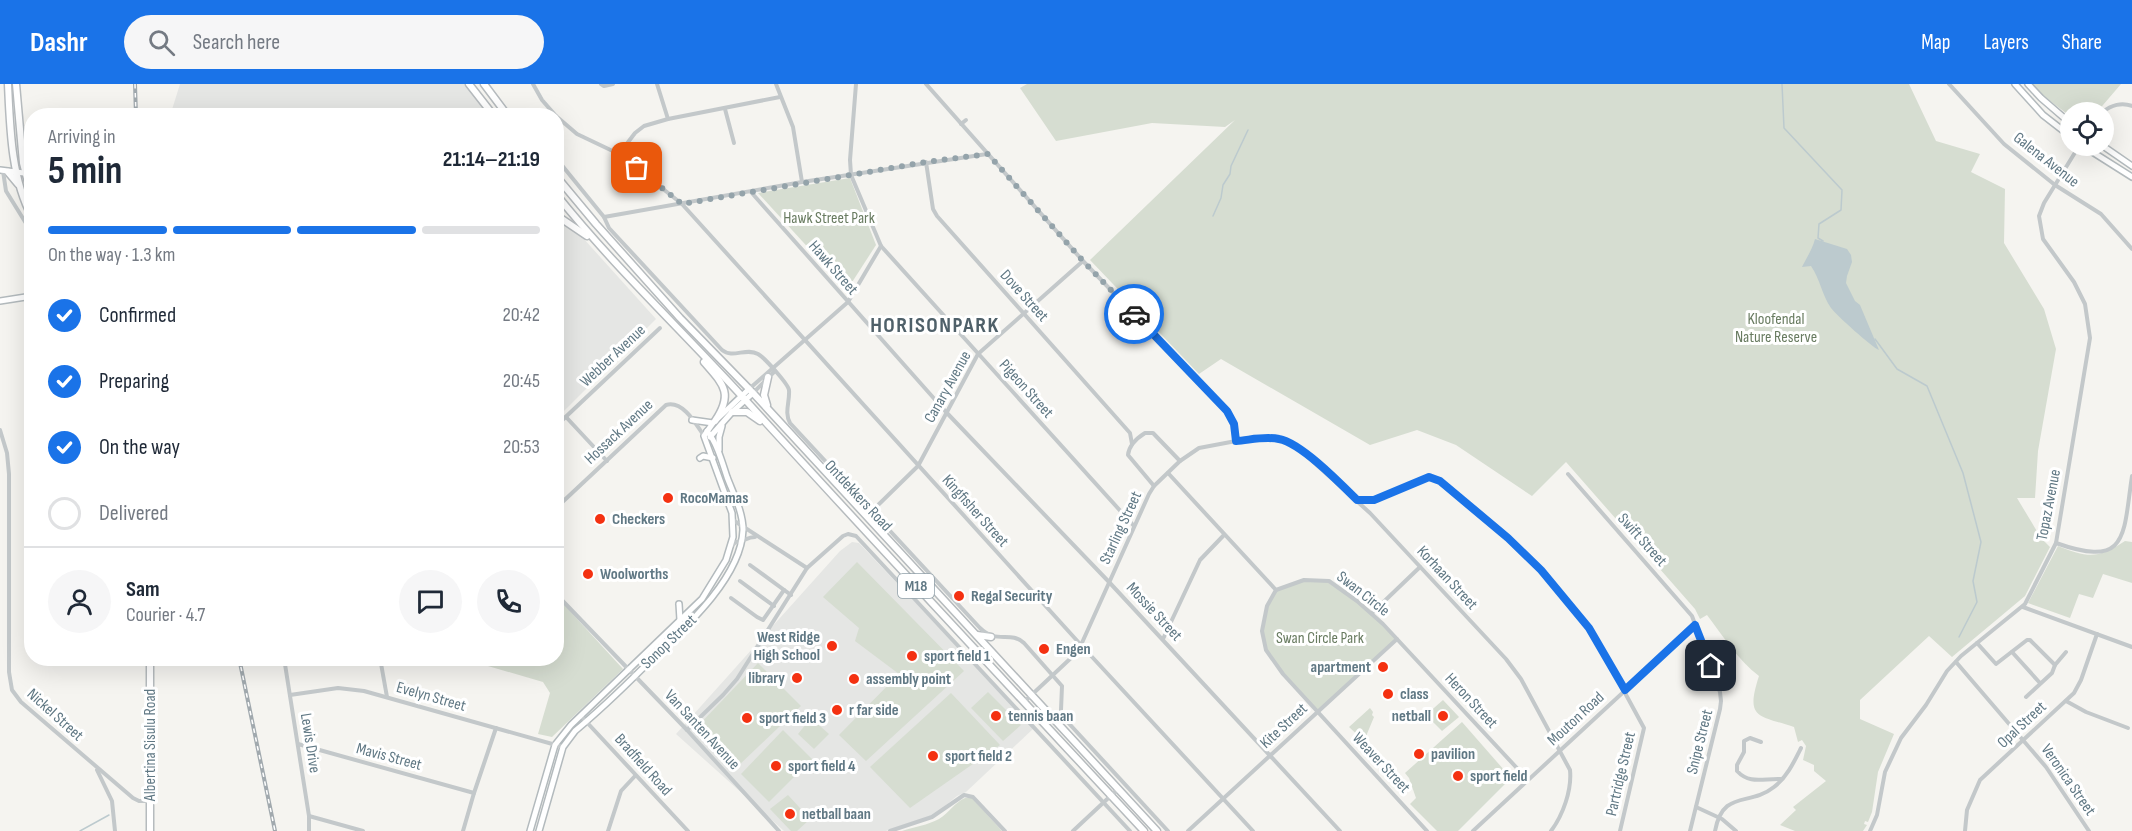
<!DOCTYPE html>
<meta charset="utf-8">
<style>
:root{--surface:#fff;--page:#f6f6f7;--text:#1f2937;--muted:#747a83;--line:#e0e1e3;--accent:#1a73e8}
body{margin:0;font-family:"Sofia Sans Condensed",sans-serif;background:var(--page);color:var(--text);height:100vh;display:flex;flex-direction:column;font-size:22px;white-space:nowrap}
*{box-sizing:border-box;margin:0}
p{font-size:20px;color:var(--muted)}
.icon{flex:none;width:33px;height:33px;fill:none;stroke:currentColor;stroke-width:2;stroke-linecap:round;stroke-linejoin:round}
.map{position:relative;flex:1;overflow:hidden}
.drawer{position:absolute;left:24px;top:24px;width:540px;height:558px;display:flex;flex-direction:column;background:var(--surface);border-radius:24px;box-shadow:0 6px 24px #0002}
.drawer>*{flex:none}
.tools{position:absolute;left:2060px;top:18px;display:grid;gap:12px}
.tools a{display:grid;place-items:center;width:54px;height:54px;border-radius:50%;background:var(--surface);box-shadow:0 6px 24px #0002;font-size:30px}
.pin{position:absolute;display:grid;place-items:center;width:51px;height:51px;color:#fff;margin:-26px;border-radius:12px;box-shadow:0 3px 9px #0006}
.courier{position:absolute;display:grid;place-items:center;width:60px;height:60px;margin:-30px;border:4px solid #1a73e8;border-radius:50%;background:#fff;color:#222;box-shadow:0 2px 8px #0007}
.headline em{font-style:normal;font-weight:700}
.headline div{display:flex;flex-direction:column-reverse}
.headline{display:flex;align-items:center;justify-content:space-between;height:102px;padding:0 24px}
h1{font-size:39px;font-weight:700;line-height:45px}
.bar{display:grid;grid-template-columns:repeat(4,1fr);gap:9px 6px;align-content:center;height:72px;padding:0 24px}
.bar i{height:8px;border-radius:4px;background:var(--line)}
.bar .on{background:var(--accent)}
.bar p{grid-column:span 4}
.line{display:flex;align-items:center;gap:15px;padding:0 24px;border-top:2px solid var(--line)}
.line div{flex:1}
.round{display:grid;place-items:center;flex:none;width:63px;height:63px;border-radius:32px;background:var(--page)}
ol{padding:0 24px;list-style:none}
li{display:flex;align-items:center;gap:18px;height:66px}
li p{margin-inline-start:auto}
li .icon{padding:6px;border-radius:50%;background:var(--accent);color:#fff;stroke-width:4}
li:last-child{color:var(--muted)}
li i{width:33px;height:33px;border:3px solid var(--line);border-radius:50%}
header{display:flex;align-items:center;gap:36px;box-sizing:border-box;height:84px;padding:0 30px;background:var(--accent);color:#fff}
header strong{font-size:28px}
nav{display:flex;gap:33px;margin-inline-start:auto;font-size:21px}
.search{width:420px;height:54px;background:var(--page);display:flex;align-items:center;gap:15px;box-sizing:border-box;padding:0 21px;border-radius:33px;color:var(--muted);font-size:22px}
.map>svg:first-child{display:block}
</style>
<header>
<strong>Dashr</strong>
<div class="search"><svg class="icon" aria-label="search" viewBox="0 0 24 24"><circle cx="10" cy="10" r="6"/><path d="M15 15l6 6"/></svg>Search here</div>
<nav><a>Map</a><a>Layers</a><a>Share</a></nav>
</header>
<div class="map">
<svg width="2132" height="747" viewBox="0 0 2132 747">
<rect width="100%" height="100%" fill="#f5f4f0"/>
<g fill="#e5e6e4">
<path d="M180,0H466L491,32H170Z"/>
<path d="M557,135L574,144L656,235L557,334Z"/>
<path d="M852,458L859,459L1034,644L966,708L957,712L934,731L886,747H784L676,650L840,467Z"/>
</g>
<g fill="#d6ddd1">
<path d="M1027,0H1909L1936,57L1980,70L1971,88L2005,105L2004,159L2044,225L2056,265L2038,367L2035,414H2017L2041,454L2050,463L2025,512L1952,573L1929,552L1860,616V635L1894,650L1878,688L1872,728L1868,738L1865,737L1864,740L1867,741L1863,747H1795L1780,741L1796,726L1793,723L1826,697L1814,687V681L1803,676L1806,662L1802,656L1798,658L1794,643C1758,631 1745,635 1759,592C1738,576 1723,552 1707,531L1700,535L1695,525L1566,378L1532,412L1456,361L1417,346L1370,361L1221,275L1199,290L1090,176L1235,36L1225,43L1152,39L1056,57L1020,4Z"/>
<path d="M2032,0H2121L2097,28H2070V32L2037,7Z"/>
<path d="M850,94L876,161L847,206L758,109Z"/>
<path d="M2125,457L2132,458V499L2103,490L2093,514L2079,510L2070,534L2028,519L2058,462C2088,474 2098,475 2125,457Z"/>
<path d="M857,478L964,587L866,677L839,651L899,590L855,557L859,544L823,513Z"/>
<path d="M1324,496L1357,517L1397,555L1317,628C1294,602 1254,570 1264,531C1266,523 1272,514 1276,506L1298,497Z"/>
<path d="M557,513L623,585L552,653L538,650L550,609L543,598L464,575L556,574Z"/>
<path d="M758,579L801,622L736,684L694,646Z"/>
<path d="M988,608L1021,641L1003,657L971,624Z"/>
<path d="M951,609L1000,661L910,724L870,683Z"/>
<path d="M1443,616L1459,633L1442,647L1426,631Z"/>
<path d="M1370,624L1373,628L1372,631L1374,633L1364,657L1349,643Z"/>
<path d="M811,634L829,650L814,665L798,650Z"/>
<path d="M1462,638L1511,694L1458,747H1437L1410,720L1416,714L1409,694L1405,689Z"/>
<path d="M783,646L812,675L769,718L741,690Z"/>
<path d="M788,711L810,735L797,747H791L770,725Z"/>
<path d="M965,714H972L1002,747H902C914,743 928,741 939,735C949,729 955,718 965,714Z"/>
</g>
<path fill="#bccace" d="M1815,155L1847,165L1851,171L1852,178L1847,192L1846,199L1855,217L1860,221L1879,266C1873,264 1836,231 1831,224C1822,211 1820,195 1811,182L1802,183C1807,173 1812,166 1815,155Z"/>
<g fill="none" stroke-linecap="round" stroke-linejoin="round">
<g stroke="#bccace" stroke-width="1.5">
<path d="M1782,0L1784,44L1842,106L1841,126L1819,140L1818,154L1823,157"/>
<path d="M1213,132L1221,114L1223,101L1230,90L1231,82L1248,46"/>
<path d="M1875,255L1897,285L1927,302L1963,389L1981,458L1973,497L1977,518L1959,553"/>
<path d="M80,747L109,731"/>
</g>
<defs>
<g id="secondary">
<path d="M2015,0L2043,31L2070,52"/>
<path d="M2028,0L2041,14L2070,39"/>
<path d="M2083,62L2132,93"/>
<path d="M2103,62L2132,82"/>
<path d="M0,86L24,89"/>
<path d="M0,217L32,212"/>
<path d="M692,336L713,339"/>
<path d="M710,353L732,328L753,309"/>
<path d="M719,366V353L722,342"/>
<path d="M700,374L703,372L713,374"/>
<path d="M679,520L680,536"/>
<path d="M530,747L555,661L571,641L702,515L726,476L733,453L732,429L704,352L713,339L749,305"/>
<path d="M539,747L563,663L575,647C599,627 621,606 643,584C677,551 741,497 743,446C743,428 733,409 727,393C722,378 717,359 707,347"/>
</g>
<g id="primary">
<path d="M8,0C10,43 11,94 32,133"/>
<path d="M16,0L23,79L32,114"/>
<path d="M469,0L494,32"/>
<path d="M484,0L508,32"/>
<path d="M8,88L18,100"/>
<path d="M556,92L596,140L680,234L753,309L1157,747"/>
<path d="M556,110C616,185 686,250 750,321C880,464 1012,605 1144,747"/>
<path d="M556,131L587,152"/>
<path d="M704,278C723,300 734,309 715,337"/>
<path d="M767,321L764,311L768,293"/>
<path d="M732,328H747L760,337"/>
<path d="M977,551L991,553"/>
<path d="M150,747V574"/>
</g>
</defs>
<use href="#secondary" stroke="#b3babd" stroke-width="8"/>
<use href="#primary" stroke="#b6bbbe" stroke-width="9"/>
<g stroke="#c3c8ca" stroke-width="4">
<path d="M533,0L542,16L556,32"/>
<path d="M601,0L604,2L613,0"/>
<path d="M657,0L668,35"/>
<path d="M776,0L793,43L802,98"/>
<path d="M856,0L850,76L851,91L881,162L1134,442"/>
<path d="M926,0L1083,177L1227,327L1234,340L1236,357"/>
<path d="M1949,0L2004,60L2055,101L2101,130L2132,165"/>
<path d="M725,25L734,59"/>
<path d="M2103,28C2111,21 2122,18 2132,22"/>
<path d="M556,32L577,50L619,70L682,120L1081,561L1253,747"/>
<path d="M961,40L966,36"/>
<path d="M619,70L635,49L644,42L668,35L780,13"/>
<path d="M556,74L604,133L609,144L722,266C733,275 746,263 758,270C765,274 788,300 789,306C790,318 784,328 790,339L980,544C997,561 1010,546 1024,559L1062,602L1061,626L1063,633L1168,747"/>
<path d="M926,78L933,125L937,132L1130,349L1132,360"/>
<path d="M3,87L6,107L32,149"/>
<path d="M751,108L946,328L1109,498L1340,747"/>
<path d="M604,133L802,98L987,70"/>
<path d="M749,305L848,218L881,162"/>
<path d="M753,309L775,287"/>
<path d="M566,333L607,377"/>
<path d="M556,342L660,244"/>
<path d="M0,346L7,369L9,390V588L12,606L21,618L133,714L139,717H149"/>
<path d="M1168,389L1276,506"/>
<path d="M1568,390L1692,532L1720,608L1721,617L1720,625L1690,747"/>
<path d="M1154,402L1128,371C1129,361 1137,354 1145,349H1153L1180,377"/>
<path d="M1358,416H1373L1421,395L1429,393L1437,395L1527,471L1578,529L1592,548L1644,644L1620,747"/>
<path d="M556,424L666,321C683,316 696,340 704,352"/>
<path d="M872,427L918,382L978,270L1083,177"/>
<path d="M733,436L807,484"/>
<path d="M2056,459C2129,485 2123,451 2132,392"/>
<path d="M731,462L736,458C743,458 747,453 755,453"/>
<path d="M750,481L791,511"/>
<path d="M740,497L774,522"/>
<path d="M556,510L687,646L779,747"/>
<path d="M731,514L757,533L763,536L784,506"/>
<path d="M2023,523L2132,563"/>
<path d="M1372,529L1420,483"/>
<path d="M1163,555L1200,476L1224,451"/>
<path d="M1977,559L1996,580L2027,556H2030L2055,581"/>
<path d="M2012,568L2040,599"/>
<path d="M284,574L309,732V747"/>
<path d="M380,574L387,613"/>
<path d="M1956,578L2046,683L2089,747"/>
<path d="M290,611L338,604L364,607L563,663"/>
<path d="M2026,613L2052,589L2055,581L2066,568"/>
<path d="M2066,617L2086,628L2128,644"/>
<path d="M1024,618L1071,574L1081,561L1149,410L1154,402L1180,377L1199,364L1236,357L1278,355L1290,359L1299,365L1370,429L1506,575L1521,595L1570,686C1572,706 1563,731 1551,747"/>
<path d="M581,632L688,747"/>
<path d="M687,646L723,611L737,595L807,484L843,452L848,450L856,452L1130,747"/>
<path d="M1761,658L1750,654L1744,657V668L1737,681V687C1750,701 1764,694 1781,695"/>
<path d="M298,660L474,709"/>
<path d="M97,686L112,717L115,747"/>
<path d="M1696,723L1722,735L1736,747"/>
<path d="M309,732L363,747"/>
<path d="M463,747L474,709L496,644"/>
<path d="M608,747L621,707L635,692"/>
<path d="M890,747L932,733L964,711L973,713L1005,747"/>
<path d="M1073,747L1118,705"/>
<path d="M1188,747L1397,555"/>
<path d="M1427,747L1283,590L1266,566L1262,547L1267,522L1276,506L1304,496L1329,497L1357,517L1383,540L1528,696"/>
<path d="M1473,747L1696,541"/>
<path d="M1715,747C1723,705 1749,723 1774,703C1787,693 1794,678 1801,664"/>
<path d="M1870,747L1877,731L1885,688L1901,654L1926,621L1947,587L1961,572L2025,520L2056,459L2090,254L2085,220L2074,198L2043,155L2039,132L2044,119L2079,62"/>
<path d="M1965,747L1967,726L1980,696L2074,609L2081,596L2097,550"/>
</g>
<use href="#secondary" stroke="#fff" stroke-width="5"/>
<use href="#primary" stroke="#fff" stroke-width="6"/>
<defs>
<g id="rail">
<path d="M135,0L136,32"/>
<path d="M239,574L275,747"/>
</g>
</defs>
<use href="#rail" stroke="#a1a9ae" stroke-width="4"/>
<use href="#rail" stroke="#fff" stroke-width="1.5" stroke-dasharray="4.5" stroke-linecap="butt"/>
</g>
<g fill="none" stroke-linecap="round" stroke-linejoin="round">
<path stroke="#94a3aa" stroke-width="6" stroke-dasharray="0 10.8" d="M637,84L682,120L926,78L988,70L1083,177L1134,230"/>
<path stroke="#1a73e8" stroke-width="8" d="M1134,230L1227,327L1234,340L1236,357C1250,356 1265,352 1279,355C1301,359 1340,399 1357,416H1374L1429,393L1440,397L1508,454L1541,486L1589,544L1625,606L1695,541L1711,582"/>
</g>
<g fill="#f43111" stroke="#fff" stroke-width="2">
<circle cx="668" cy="414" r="6"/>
<circle cx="600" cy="435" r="6"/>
<circle cx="588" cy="490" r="6"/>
<circle cx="959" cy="512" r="6"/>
<circle cx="832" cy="562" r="6"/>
<circle cx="1044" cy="565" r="6"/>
<circle cx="912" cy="572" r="6"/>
<circle cx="1383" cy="583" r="6"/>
<circle cx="797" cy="594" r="6"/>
<circle cx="854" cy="595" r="6"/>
<circle cx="1388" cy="610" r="6"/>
<circle cx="837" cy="626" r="6"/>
<circle cx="996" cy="632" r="6"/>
<circle cx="1443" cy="632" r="6"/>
<circle cx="747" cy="634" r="6"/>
<circle cx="1419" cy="670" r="6"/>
<circle cx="933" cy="672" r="6"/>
<circle cx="776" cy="682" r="6"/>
<circle cx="1458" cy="692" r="6"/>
<circle cx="790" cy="730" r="6"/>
</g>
<g text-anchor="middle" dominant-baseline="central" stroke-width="6" stroke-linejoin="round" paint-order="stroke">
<rect fill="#fff" stroke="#90a0a9" stroke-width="1.5" x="898" y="490" width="36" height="24" rx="4.5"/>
<g font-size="15" font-weight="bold" fill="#607884">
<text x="916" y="502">M18</text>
</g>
<g font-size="16" fill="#607884" stroke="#fff">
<text transform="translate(2046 76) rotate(38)">Galena Avenue</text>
<text transform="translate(833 184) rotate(49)">Hawk Street</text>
<text transform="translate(1024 212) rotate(48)">Dove Street</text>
<text transform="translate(613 272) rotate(-43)">Webber Avenue</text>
<text transform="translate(948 303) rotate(-61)">Canary Avenue</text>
<text transform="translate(1026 305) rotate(48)">Pigeon Street</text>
<text transform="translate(619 348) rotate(-43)">Hossack Avenue</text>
<text transform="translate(858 412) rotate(47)">Ontdekkers Road</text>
<text transform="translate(2049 421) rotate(-79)">Topaz Avenue</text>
<text transform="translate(975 427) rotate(48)">Kingfisher Street</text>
<text transform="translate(1121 444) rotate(-65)">Starling Street</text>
<text transform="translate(1642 456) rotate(48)">Swift Street</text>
<text transform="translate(1447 494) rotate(47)">Korhaan Street</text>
<text transform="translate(1363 510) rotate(38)">Swan Circle</text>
<text transform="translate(1154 528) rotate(47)">Mossie Street</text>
<text transform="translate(669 558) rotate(-44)">Sonop Street</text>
<text transform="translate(431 613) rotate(16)">Evelyn Street</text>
<text transform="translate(1471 617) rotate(47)">Heron Street</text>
<text transform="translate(55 631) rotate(42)">Nickel Street</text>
<text transform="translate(1576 635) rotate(-43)">Mouton Road</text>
<text transform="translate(2022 641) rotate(-43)">Opal Street</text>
<text transform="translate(1284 642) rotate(-43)">Kite Street</text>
<text transform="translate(702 646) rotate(47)">Van Santen Avenue</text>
<text transform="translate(1700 658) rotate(-76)">Snipe Street</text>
<text transform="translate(310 659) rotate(81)">Lewis Drive</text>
<text transform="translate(150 661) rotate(-90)">Albertina Sisulu Road</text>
<text transform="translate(389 673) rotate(15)">Mavis Street</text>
<text transform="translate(1381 679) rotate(47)">Weaver Street</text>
<text transform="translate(643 681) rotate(48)">Bradfield Road</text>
<text transform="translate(1621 690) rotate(-77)">Partridge Street</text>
<text transform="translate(2068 696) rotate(55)">Veronica Street</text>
</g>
<g font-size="16" fill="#687b60" stroke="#fff">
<text x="829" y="134">Hawk Street Park</text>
<text x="1776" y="235">Kloofendal<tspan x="1776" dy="18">Nature Reserve</tspan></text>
<text x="1320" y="554">Swan Circle Park</text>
</g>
<g font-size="16" font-weight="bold" fill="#607884" stroke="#fff" text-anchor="start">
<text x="680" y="414">RocoMamas</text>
<text x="612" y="435">Checkers</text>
<text x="600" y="490">Woolworths</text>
<text x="971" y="512">Regal Security</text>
<text x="820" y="553" text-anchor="end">West Ridge<tspan x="820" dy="18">High School</tspan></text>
<text x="1056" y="565">Engen</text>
<text x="924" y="572">sport field 1</text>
<text x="1371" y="583" text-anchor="end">apartment</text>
<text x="785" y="594" text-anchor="end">library</text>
<text x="866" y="595">assembly point</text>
<text x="1400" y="610">class</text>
<text x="849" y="626">r far side</text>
<text x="1008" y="632">tennis baan</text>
<text x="1431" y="632" text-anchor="end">netball</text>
<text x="759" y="634">sport field 3</text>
<text x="1431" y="670">pavilion</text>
<text x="945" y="672">sport field 2</text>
<text x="788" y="682">sport field 4</text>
<text x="1470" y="692">sport field</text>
<text x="802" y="730">netball baan</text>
</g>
<g font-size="22" font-weight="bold" letter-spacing="1.5" fill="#4f6069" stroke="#fff">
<text x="935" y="241">HORISONPARK</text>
</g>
</g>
</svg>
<div class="tools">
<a><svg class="icon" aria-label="locate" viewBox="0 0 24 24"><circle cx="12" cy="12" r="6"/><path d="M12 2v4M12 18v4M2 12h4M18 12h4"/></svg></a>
</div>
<div class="pin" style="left:637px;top:84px;background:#ea580c"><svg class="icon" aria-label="bag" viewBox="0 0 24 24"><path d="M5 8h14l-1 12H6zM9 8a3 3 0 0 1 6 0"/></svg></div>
<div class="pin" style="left:1711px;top:582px;background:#1f2937"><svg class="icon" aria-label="home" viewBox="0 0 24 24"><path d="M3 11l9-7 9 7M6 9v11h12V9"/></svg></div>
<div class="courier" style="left:1134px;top:230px"><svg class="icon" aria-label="car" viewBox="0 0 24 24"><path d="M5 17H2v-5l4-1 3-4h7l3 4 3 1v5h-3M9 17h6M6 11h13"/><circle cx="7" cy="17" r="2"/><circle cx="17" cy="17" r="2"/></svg></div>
<section class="drawer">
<div class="headline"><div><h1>5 min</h1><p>Arriving in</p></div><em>21:14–21:19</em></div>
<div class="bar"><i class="on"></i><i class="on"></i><i class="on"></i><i></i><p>On the way · 1.3 km</p></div>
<ol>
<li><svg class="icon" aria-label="check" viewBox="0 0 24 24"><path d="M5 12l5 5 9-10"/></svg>Confirmed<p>20:42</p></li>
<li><svg class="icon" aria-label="check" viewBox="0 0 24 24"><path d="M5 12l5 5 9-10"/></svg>Preparing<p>20:45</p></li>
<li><svg class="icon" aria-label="check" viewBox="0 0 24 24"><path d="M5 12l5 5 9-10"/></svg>On the way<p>20:53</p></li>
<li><i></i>Delivered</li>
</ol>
<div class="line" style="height:108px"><a class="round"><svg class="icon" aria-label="person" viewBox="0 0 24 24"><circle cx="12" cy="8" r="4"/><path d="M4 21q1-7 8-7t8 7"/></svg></a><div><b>Sam</b><p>Courier · 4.7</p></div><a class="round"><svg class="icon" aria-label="chat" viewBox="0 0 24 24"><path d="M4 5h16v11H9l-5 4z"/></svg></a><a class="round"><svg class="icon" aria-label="phone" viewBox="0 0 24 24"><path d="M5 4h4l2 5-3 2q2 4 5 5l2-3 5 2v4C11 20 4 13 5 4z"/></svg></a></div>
</section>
</div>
